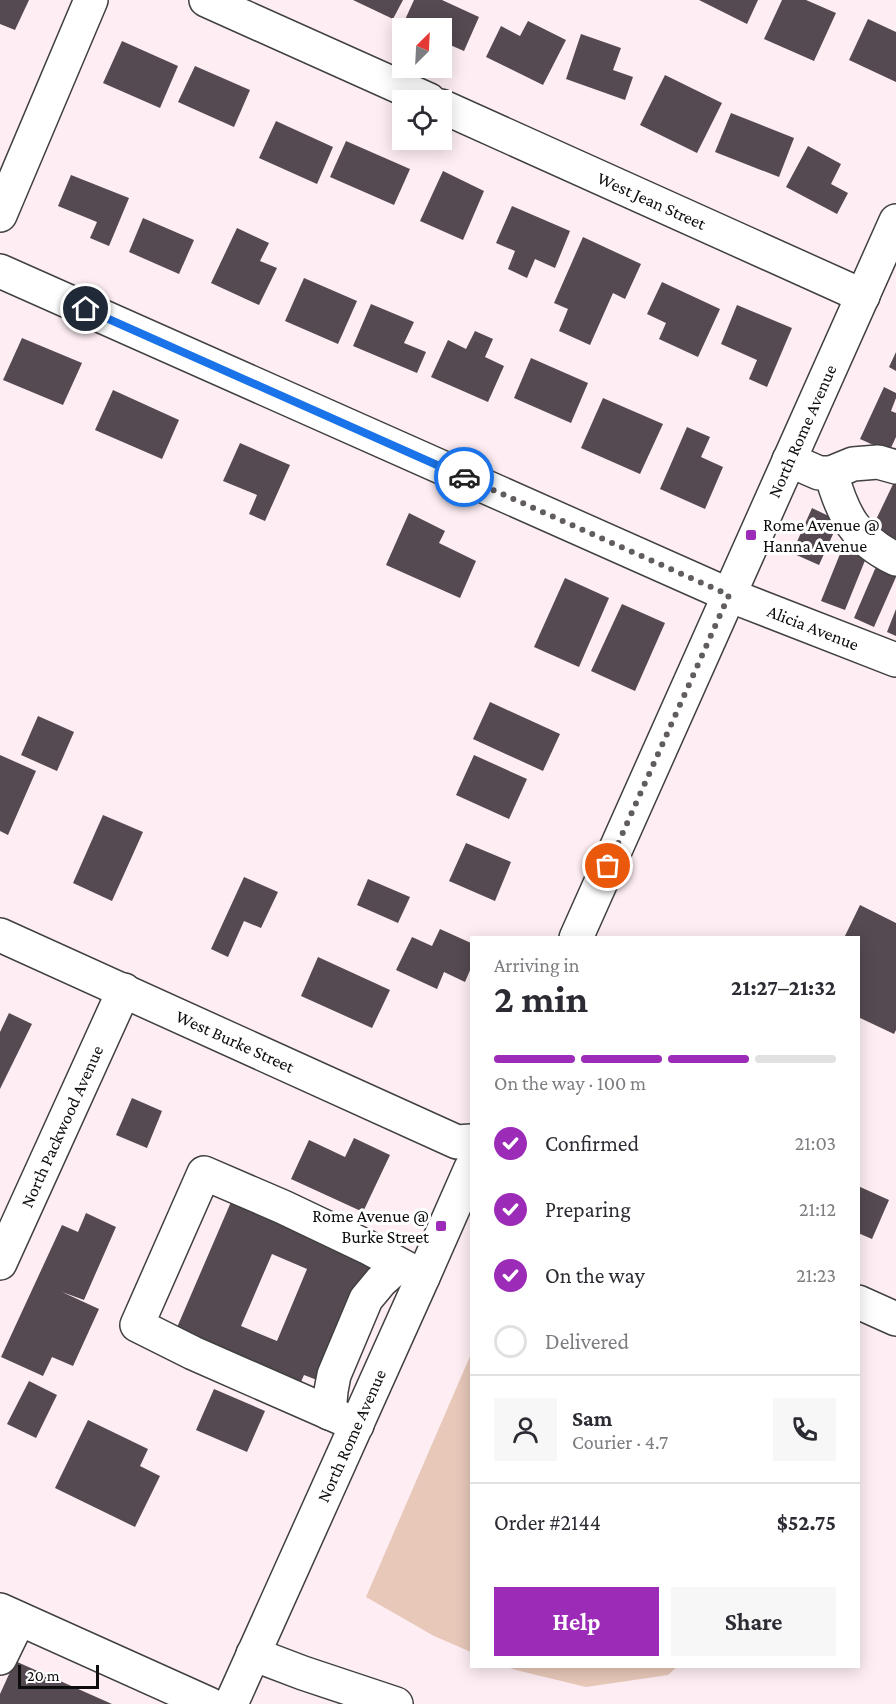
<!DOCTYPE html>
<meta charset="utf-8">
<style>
:root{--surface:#fff;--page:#f7f7f7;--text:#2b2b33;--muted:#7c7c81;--line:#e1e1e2;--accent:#9c2bb7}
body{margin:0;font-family:"Crimson Pro",serif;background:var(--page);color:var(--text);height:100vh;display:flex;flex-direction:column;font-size:22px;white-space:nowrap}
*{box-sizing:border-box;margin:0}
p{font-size:20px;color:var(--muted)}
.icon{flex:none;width:33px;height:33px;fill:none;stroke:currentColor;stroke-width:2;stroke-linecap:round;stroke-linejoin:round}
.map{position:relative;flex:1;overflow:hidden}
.side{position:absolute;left:470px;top:936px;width:390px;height:732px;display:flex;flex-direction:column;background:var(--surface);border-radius:0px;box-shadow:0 3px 15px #0003}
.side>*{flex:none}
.needle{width:39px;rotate:24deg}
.fabs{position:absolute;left:392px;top:18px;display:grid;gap:12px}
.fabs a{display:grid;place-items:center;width:60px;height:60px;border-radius:0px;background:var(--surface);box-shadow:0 3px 15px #0003;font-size:30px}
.scale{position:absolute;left:18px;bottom:15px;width:81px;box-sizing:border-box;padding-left:6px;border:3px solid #0d0d0d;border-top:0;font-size:16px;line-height:21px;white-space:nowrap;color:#0d0d0d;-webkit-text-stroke:4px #fff;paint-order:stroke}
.pin{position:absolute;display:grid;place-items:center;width:51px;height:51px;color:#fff;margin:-26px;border:3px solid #fff;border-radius:50%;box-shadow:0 2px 6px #0007}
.courier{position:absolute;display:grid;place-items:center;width:60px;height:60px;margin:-30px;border:4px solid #1a73e8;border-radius:50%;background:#fff;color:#222;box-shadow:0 2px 8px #0007}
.headline em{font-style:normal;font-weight:700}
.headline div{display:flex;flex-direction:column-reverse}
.headline{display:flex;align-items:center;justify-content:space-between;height:102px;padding:0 24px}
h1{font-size:39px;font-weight:700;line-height:45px}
.bar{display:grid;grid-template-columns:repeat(4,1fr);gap:9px 6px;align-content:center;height:72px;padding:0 24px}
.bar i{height:8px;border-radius:4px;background:var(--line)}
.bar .selected{background:var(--accent)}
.bar p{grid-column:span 4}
.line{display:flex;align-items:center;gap:15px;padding:0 24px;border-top:2px solid var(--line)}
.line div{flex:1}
.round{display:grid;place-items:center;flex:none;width:63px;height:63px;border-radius:0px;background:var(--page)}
ol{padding:0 24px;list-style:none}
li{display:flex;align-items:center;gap:18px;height:66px}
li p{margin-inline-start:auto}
li .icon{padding:6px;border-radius:50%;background:var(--accent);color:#fff;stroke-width:4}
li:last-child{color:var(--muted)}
li i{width:33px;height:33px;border:3px solid var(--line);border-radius:50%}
.button{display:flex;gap:12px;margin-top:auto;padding:12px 24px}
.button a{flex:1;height:69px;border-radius:0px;background:var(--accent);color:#fff;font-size:24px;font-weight:700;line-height:69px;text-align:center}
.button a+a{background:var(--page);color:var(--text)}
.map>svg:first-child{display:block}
</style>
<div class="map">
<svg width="896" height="1704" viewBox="0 0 896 1704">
<rect width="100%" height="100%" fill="#feeef3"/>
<g fill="#e7c8b9">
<path d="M471,1354V1652L434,1636L366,1597Z"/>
<path d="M507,1667H677L668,1675L586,1687L516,1670Z"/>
</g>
<g fill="#554a52" fill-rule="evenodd">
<path d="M0,0H29L15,30L0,24Z"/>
<path d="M353,0H403L393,19Z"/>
<path d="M414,0H442L479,17L464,51L441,41V28H414L403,24Z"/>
<path d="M699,0H758L747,24Z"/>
<path d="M782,0H806L836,13L814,61L764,39Z"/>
<path d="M868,19L896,32V82L849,60Z"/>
<path d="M528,21L566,40L543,85L486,57L501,26L520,36Z"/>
<path d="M581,34L621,48L613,70L633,77L625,100L566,79Z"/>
<path d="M122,41L178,66L160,108L103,83Z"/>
<path d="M195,66L250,90L234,127L178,102Z"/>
<path d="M665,75L722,103L697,153L640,125Z"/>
<path d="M731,113L794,138L779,177L715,152Z"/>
<path d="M276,121L333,147L317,184L259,158Z"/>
<path d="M346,141L410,169L394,205L330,177Z"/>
<path d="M808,146L841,164L831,184L848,193L837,214L786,187Z"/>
<path d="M443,171L484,191L463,240L420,221Z"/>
<path d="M71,175L129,198L109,246L90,238L97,222L58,206Z"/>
<path d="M512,206L570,231L555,268L535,259L527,278L508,269L515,251L496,243Z"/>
<path d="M143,218L194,240L179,274L129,252Z"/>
<path d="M237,228L269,243L260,261L277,268L259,305L211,283Z"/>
<path d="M583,237L641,264L625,299L613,293L590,345L559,331L568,309L554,303Z"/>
<path d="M304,278L357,301L338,344L285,321Z"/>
<path d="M662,282L720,309L698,357L659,339L666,323L647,314Z"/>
<path d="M371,304L414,322L404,343L426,352L417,373L353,346Z"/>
<path d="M737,305L792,328L767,387L749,379L757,360L721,344Z"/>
<path d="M475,331L493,339L485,357L504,366L488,402L431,377L448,340L466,349Z"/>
<path d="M22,338L82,363L63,405L3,380Z"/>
<path d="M896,352V371L889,367Z"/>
<path d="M531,358L588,383L571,423L514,398Z"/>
<path d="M884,387L896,393V398L891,411L896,413V437L889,452L860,439Z"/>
<path d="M113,390L179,420L162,459L95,430Z"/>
<path d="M603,398L663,424L640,474L581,448Z"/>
<path d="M687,427L710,437L701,457L723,467L705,509L660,489Z"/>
<path d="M240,443L290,465L265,521L249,514L257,495L223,481Z"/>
<path d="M896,478V539L872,528Z"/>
<path d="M812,508L839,521L819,565L792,553Z"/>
<path d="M409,513L445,531L439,543L476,561L460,598L386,565Z"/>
<path d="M842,549L866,558L845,610L821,601Z"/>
<path d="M878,562L896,570V577L874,627L854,618Z"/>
<path d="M565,578L609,598L579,667L534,647Z"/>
<path d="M622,604L665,623L635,691L591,671Z"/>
<path d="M896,609V636L887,632Z"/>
<path d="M490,702L560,734L543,771L473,739Z"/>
<path d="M38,716L74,732L57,771L21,755Z"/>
<path d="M0,755L36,771L8,835L0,831Z"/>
<path d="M474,755L527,779L509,819L456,795Z"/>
<path d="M103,815L143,832L112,901L73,883Z"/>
<path d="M466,843L511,862L495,901L449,881Z"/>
<path d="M244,877L278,892L261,928L244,921L228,957L211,949Z"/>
<path d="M368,879L410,897L398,923L357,905Z"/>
<path d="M860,905L896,923V1030L894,1034L858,1017V938H844Z"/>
<path d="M440,929L471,943V968L465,982L444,972L437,989L396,970L412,937L432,946Z"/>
<path d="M318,957L390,990L372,1028L301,996Z"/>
<path d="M9,1013L32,1024L0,1089V1032Z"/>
<path d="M132,1098L162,1111L147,1148L116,1135Z"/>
<path d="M354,1138L390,1155L363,1212L291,1179L309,1140L345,1157Z"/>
<path d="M858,1186L889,1200L872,1239L858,1233Z"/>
<path d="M234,1195L376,1256L322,1382L304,1375L296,1393L172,1339ZM272,1254L307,1269L277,1341L241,1326Z"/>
<path d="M86,1213L116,1227L84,1300L62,1292L99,1309L73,1366L52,1357L43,1376L1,1357L62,1225L78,1232Z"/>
<path d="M29,1381L57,1395L36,1438L7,1424Z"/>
<path d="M214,1389L265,1411L247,1452L196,1430Z"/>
<path d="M88,1420L148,1449L140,1466L160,1476L135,1527L55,1488Z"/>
<path d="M15,1661L112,1704H0V1694Z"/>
</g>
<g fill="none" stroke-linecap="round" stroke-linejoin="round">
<defs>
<g id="minor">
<path d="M206,0L429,100"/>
<path id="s1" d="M441,106L863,296"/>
<path d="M0,215L91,0"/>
<path id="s2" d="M0,271L729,595L896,660"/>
<path d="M789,460L819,473H831L853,464L878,462L896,467"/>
<path d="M831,473C843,516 855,539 896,559"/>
<path id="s3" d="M0,935L457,1142L471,1141"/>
<path id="s4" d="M576,938L896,221"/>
<path id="s5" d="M0,1263L124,990"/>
<path d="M858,1302L896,1319"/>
<path d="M329,1413L331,1391L334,1375L366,1299L381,1281L399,1265"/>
<path d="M357,1425L193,1353L137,1325L204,1173L283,1207L367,1247L423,1277"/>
<path d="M0,1610L209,1704"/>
<path d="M253,1654L303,1673L396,1704"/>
<path d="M0,1658L19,1619"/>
<path id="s6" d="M231,1704L423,1277L471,1168"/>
</g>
</defs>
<use href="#minor" stroke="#404040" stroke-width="36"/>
<use href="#minor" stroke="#fff" stroke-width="33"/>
</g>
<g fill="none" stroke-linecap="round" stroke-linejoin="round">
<path stroke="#615c5e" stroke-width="6" stroke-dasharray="0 10.8" d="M464,477L729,595L608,866"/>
<path stroke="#1a73e8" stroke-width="8" d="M86,309L464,477"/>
</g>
<g fill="#9c2bb7" stroke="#fff" stroke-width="2">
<rect x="745" y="529" width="12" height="12" rx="3"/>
<rect x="435" y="1220" width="12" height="12" rx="3"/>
</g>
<g text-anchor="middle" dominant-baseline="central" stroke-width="6" stroke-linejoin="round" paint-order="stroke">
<g font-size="18" fill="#0d0d0d" stroke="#fff">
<text stroke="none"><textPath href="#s1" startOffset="231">West Jean Street</textPath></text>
<text stroke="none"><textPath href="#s4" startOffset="555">North Rome Avenue</textPath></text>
<text stroke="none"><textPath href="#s2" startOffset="888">Alicia Avenue</textPath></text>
<text stroke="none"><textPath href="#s3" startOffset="258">West Burke Street</textPath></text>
<text stroke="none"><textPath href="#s5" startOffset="150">North Packwood Avenue</textPath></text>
<text stroke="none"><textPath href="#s6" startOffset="294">North Rome Avenue</textPath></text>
</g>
<g font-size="18" fill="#0d0d0d" stroke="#fff" text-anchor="start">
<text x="763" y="525">Rome Avenue @<tspan x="763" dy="21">Hanna Avenue</tspan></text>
<text x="429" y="1216" text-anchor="end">Rome Avenue @<tspan x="429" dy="21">Burke Street</tspan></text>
</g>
</g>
</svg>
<div class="fabs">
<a><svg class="needle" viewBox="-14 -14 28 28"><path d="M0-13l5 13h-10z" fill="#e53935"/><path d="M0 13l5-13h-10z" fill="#7c7c81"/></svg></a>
<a><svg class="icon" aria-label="locate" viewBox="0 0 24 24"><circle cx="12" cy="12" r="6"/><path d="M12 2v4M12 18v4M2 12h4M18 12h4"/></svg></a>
</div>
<div class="scale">20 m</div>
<div class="pin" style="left:608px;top:866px;background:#ea580c"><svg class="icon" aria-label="bag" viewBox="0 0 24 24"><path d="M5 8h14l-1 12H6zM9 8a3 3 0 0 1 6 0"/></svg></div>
<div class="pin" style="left:86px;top:309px;background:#1f2937"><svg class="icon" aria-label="home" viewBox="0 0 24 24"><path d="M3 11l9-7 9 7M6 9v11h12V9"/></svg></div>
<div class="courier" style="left:464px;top:477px"><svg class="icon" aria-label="car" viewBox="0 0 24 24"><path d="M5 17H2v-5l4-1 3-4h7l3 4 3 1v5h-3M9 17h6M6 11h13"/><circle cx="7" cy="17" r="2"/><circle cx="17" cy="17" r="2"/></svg></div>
<section class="side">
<div class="headline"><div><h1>2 min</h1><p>Arriving in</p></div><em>21:27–21:32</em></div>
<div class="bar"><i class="selected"></i><i class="selected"></i><i class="selected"></i><i></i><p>On the way · 100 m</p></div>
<ol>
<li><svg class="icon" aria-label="check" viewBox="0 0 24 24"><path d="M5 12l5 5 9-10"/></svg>Confirmed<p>21:03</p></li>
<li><svg class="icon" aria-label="check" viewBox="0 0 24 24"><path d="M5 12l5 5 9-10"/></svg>Preparing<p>21:12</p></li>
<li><svg class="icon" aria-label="check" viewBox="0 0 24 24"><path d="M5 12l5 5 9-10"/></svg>On the way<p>21:23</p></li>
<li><i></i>Delivered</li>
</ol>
<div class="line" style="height:108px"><a class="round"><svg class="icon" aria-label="person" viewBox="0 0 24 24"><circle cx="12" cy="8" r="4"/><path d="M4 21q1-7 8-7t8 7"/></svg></a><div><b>Sam</b><p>Courier · 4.7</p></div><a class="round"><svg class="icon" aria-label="phone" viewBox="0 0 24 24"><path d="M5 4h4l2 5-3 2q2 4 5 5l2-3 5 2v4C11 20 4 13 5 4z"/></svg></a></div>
<div class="line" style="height:78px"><div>Order #2144</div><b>$52.75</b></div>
<div class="button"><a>Help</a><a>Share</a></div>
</section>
</div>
